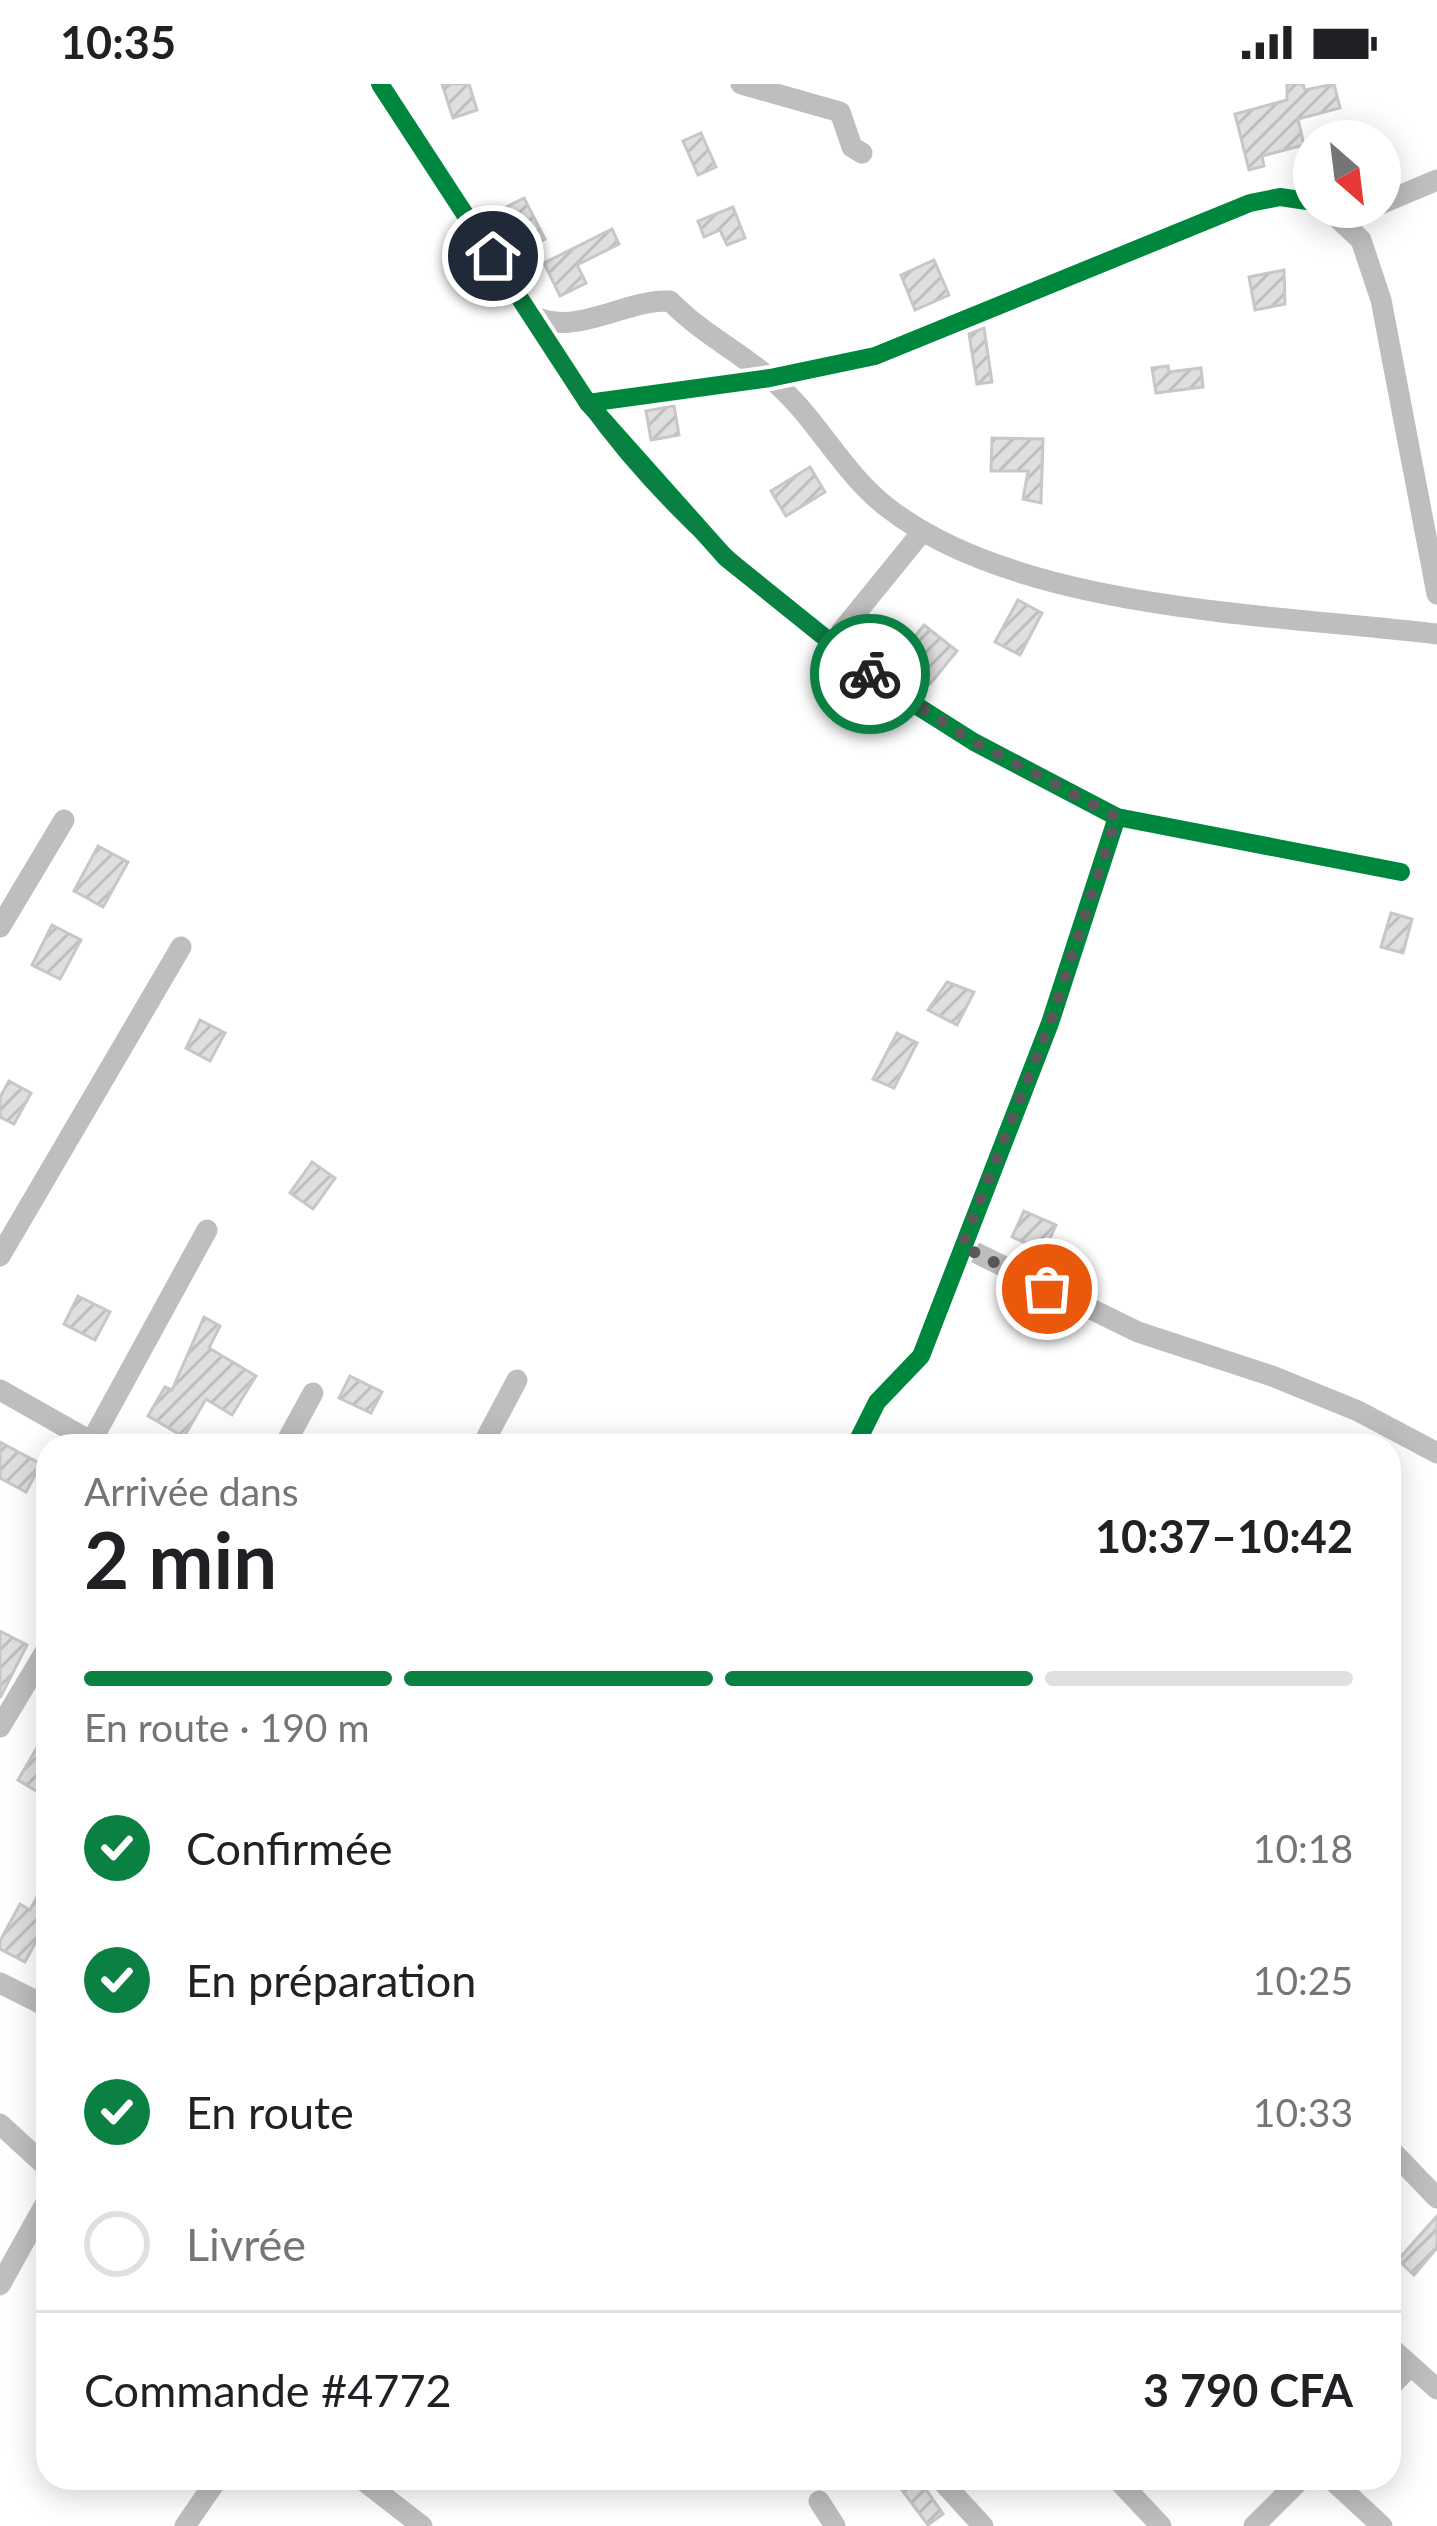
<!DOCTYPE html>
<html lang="fr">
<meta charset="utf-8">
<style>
:root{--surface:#fff;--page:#f6f6f6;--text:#202124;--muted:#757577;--line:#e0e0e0;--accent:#0b8043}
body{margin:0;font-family:Lato,sans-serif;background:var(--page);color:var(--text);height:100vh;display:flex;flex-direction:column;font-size:45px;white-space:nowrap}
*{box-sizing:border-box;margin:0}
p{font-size:39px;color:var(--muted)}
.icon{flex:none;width:66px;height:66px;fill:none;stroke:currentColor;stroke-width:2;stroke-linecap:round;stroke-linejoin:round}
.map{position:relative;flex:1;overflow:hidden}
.panel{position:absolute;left:36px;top:1350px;width:1365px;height:1056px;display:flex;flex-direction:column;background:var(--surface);border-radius:36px;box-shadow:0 6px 30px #0003}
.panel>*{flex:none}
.needle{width:78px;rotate:152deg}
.fabs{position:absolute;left:1293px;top:36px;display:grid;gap:24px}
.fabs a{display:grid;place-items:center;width:108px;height:108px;border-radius:50%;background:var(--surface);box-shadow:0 6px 30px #0003;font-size:60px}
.pin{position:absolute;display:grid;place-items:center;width:102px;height:102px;color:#fff;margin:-51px;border:6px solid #fff;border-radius:50%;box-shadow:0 3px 12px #0007}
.courier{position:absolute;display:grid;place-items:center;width:120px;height:120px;margin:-60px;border:9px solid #0b8043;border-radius:50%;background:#fff;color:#222;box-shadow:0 3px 15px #0007}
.summary em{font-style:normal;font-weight:700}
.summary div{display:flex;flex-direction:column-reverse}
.summary{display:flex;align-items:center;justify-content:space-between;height:204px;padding:0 48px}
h1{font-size:78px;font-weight:700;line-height:90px}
.bar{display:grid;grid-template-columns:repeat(4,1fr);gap:18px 12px;align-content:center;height:144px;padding:0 48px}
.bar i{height:15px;border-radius:9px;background:var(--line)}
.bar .active{background:var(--accent)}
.bar p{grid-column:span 4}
.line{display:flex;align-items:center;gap:30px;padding:0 48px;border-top:3px solid var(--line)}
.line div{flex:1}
ol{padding:0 48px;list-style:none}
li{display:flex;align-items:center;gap:36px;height:132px}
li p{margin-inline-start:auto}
li .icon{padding:12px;border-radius:50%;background:var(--accent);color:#fff;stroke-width:4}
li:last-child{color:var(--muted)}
li i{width:66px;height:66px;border:6px solid var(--line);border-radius:50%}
.status{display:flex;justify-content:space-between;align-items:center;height:84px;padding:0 60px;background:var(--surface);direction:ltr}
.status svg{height:33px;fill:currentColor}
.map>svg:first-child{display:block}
</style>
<div class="status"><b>10:35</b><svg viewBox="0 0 49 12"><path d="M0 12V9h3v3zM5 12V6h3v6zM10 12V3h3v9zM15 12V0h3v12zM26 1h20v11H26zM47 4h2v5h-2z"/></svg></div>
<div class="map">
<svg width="1437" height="2442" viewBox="0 0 1437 2442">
<defs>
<pattern id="building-hatch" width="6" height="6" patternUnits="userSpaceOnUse" patternTransform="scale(3)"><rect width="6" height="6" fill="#dfdfdf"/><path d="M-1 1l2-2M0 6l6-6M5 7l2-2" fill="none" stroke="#bebebe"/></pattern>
</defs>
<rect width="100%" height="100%" fill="#fff"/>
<g fill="url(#building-hatch)" stroke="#c7c7c7" stroke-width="3">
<path d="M442,0H469L477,26L453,34Z"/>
<path d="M1287,0H1303L1305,6L1334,0L1340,24L1298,35L1304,61L1262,72L1264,82L1249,86L1235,30L1287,16Z"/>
<path d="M701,49L716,83L698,91L683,57Z"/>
<path d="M524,114L545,155L516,170L495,129Z"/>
<path d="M733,123L745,154L727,161L720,146L704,153L698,137Z"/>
<path d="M612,145L619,160L577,181L586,199L560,212L544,179Z"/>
<path d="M934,176L949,211L915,226L901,191Z"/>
<path d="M1284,186L1285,220L1255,226L1249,193Z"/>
<path d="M984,244L992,298L977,300L969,250Z"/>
<path d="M1168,282L1169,288L1201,284L1203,303L1156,309L1152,284Z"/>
<path d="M674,322L679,351L651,356L646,327Z"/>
<path d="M992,354L1043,355L1041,419L1023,415L1028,387H991Z"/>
<path d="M810,383L825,408L786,432L771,407Z"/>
<path d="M1018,516L1042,529L1020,571L995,558Z"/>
<path d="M924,541L957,567L930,600L916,589L921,582L902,568Z"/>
<path d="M98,762L128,778L103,823L74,807Z"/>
<path d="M1391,829L1412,835L1403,869L1381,863Z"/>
<path d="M52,841L81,856L60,895L32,881Z"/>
<path d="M947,898L974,908L957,941L928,926Z"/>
<path d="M200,936L225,949L210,977L186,964Z"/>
<path d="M897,949L917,959L894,1004L873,995Z"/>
<path d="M9,997L31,1009L14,1040L0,1033V1013Z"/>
<path d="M312,1078L335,1094L313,1125L290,1109Z"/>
<path d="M1024,1127L1056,1141L1044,1167L1012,1153Z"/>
<path d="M78,1212L110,1228L95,1256L64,1240Z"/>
<path d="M204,1233L220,1242L209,1264L256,1292L232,1331L206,1315L184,1353L148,1332L165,1303L172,1306Z"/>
<path d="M350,1292L382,1308L371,1329L339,1314Z"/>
<path d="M0,1358L41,1380L26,1408L0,1394Z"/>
<path d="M0,1547L27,1561L0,1614Z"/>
<path d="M48,1645V1714L18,1696Z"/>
<path d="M48,1792V1835L25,1878L0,1865V1857L20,1820L30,1826Z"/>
<path d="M1437,2132V2164L1414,2191L1398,2176Z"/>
<path d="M893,2394H918L943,2430L928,2441Z"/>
</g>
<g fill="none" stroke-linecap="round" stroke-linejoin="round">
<g stroke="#bebebe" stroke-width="21">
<path d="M380,0L588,319L726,474L884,601L974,658L1117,733L1401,788"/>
<path d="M741,0L840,28L852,63L862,69"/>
<path d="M1380,120L1437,96"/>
<path d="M1326,123L1361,156L1381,216L1437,510"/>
<path d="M535,233C579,252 625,215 670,217C701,249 738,267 771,295C816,332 841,388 888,424C1021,527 1273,530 1437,550"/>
<path d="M588,319L770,294L875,272L1250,119L1280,113L1314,118"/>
<path d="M831,560L922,448"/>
<path d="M0,843L64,736"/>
<path d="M962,1162L1138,1248L1272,1292L1358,1327L1437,1369"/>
<path d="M0,1172L181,863"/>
<path d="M0,1306L99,1362"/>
<path d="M91,1358L207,1146"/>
<path d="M284,1362L313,1309"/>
<path d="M482,1362L517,1296"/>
<path d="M855,1362L877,1318L921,1272L1050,939L1117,733"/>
<path d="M0,1643L48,1563"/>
<path d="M0,1899L48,1923"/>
<path d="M0,2040L48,2084"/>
<path d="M1389,2064L1437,2114"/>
<path d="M0,2201L48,2115"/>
<path d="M1389,2262L1437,2305"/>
<path d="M1389,2304L1410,2282"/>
<path d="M360,2394L422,2442"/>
<path d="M939,2394L983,2442"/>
<path d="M1116,2394L1161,2442"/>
<path d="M1330,2394L1382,2442"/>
<path d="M819,2417L835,2442"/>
<path d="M185,2442L218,2394"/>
<path d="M1254,2442L1302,2394"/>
</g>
<defs>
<g id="cycleway">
<path d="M380,0L588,319L726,474L884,601L974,658L1117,733L1401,788"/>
<path d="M588,319L770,294L875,272L1250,119L1280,113L1314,118"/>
<path d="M855,1362L877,1318L921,1272L1050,939L1117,733"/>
</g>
</defs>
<use href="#cycleway" stroke="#fff" stroke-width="26"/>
<use href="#cycleway" stroke="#00873e" stroke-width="18"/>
</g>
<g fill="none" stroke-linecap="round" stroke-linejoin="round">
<path stroke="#595959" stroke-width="12" stroke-dasharray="0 21.6" d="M870,590L974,658L1117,733L1050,939L962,1162L1047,1205"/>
<path stroke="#0b8043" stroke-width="15" d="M493,172C526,220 554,271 587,318C663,426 767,510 870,590"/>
</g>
</svg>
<div class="fabs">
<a><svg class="needle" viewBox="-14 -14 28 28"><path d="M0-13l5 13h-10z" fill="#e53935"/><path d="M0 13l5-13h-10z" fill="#757577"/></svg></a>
</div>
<div class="pin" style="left:1047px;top:1205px;background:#ea580c"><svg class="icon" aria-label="bag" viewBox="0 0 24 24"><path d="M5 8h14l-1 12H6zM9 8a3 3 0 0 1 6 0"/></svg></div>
<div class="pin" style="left:493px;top:172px;background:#1f2937"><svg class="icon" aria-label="home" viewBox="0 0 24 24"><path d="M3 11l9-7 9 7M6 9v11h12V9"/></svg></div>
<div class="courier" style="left:870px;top:590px"><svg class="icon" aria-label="bike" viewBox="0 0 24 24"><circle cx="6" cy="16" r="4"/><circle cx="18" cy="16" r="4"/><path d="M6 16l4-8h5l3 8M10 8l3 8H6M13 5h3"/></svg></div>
<section class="panel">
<div class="summary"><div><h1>2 min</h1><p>Arrivée dans</p></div><em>10:37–10:42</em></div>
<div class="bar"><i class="active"></i><i class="active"></i><i class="active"></i><i></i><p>En route · 190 m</p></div>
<ol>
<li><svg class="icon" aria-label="check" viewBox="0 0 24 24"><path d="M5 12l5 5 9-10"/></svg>Confirmée<p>10:18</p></li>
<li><svg class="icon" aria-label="check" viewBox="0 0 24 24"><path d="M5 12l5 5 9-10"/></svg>En préparation<p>10:25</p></li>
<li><svg class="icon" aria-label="check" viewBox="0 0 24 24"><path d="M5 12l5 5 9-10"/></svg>En route<p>10:33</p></li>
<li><i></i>Livrée</li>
</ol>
<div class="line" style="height:156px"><div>Commande #4772</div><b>3 790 CFA</b></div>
</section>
</div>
